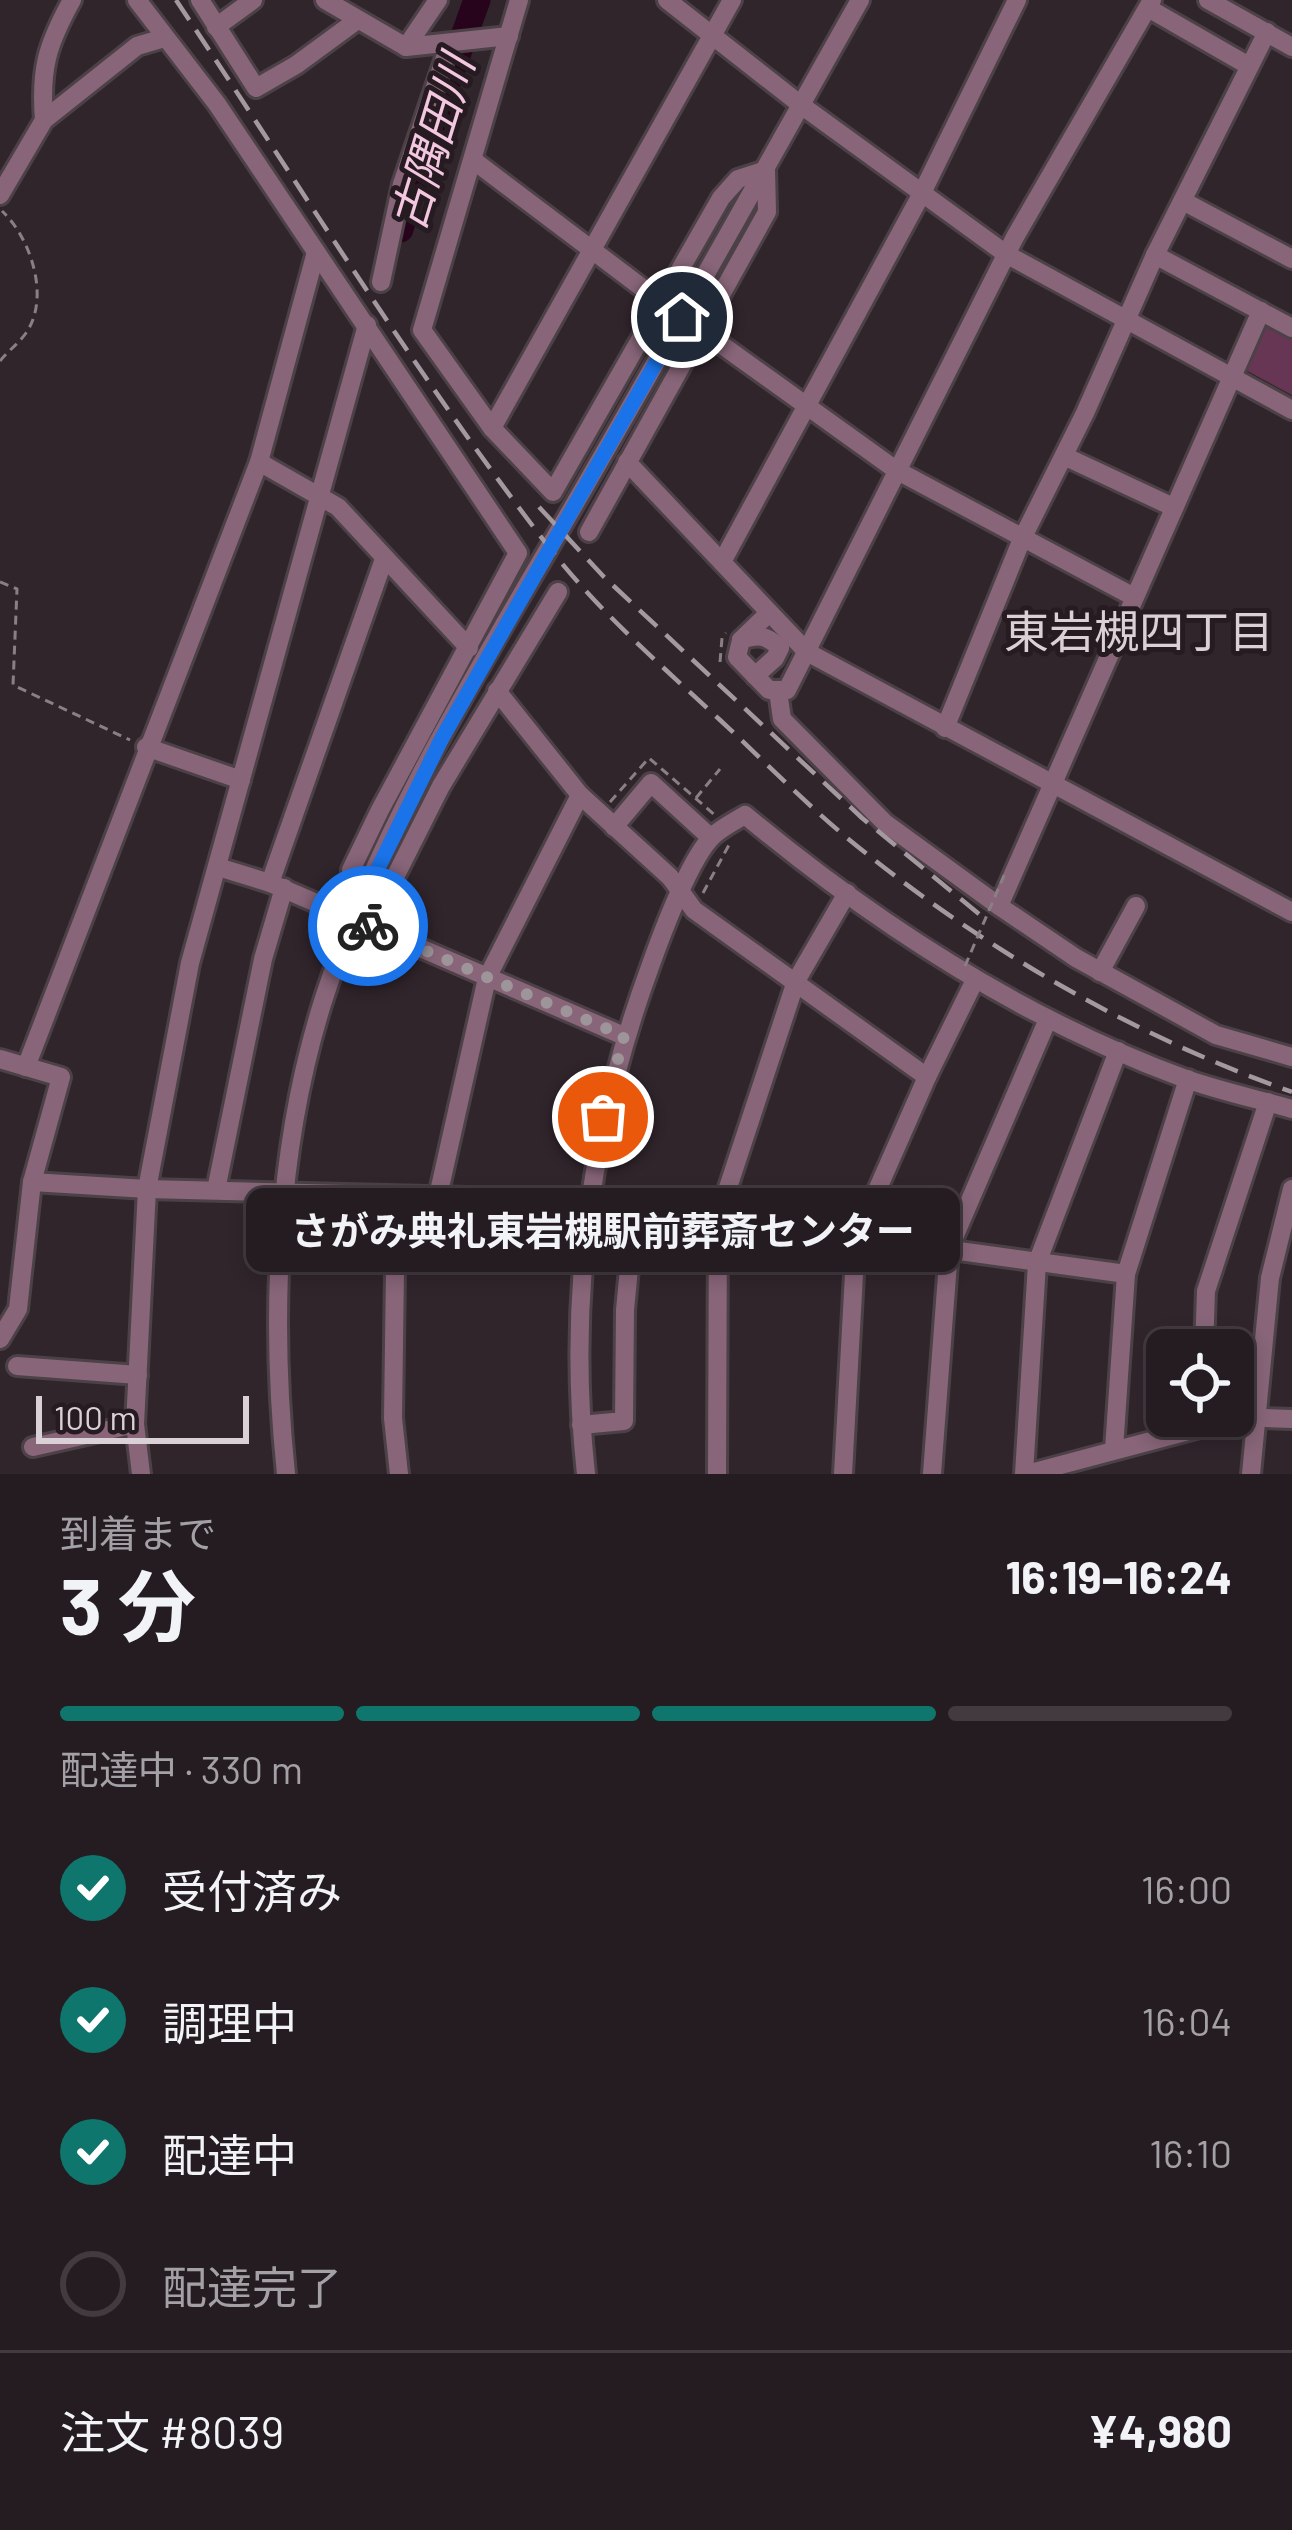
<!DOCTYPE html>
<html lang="ja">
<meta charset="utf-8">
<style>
:root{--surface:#251c21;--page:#31292e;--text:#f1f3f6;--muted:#a3a1a5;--line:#423a3f;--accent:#0f766e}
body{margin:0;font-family:Barlow,"Noto Sans JP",sans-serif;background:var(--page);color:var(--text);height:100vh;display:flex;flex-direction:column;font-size:45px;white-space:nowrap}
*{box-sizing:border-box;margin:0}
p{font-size:39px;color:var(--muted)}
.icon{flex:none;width:66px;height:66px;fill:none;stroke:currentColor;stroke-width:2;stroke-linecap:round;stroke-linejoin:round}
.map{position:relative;height:1474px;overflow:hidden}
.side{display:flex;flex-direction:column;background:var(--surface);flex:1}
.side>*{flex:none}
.buttons{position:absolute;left:1146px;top:1329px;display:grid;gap:24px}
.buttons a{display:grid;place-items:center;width:108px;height:108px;border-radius:18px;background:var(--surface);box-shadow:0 6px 18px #0003,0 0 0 3px var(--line);font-size:60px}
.scale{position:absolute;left:36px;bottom:30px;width:213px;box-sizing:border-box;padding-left:12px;border:6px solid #d9d1d6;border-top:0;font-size:33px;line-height:42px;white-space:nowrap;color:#d9d1d6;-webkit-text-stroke:9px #271b22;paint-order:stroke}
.pin{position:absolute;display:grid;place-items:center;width:102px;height:102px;color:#fff;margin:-51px;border:6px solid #fff;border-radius:50%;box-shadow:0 3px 12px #0007}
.courier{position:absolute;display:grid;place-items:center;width:120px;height:120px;margin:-60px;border:9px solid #1a73e8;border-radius:50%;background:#fff;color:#222;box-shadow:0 3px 15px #0007}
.bubble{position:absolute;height:84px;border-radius:18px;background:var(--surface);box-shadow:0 6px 18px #0003,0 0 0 3px var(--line);font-size:39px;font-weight:700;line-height:84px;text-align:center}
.summary em{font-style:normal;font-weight:700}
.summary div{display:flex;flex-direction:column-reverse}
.summary{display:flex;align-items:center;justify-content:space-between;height:204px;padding:0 60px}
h1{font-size:78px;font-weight:700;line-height:90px}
.bar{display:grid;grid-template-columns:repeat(4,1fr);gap:18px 12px;align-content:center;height:144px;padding:0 60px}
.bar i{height:15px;border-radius:9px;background:var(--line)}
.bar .selected{background:var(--accent)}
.bar p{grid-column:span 4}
.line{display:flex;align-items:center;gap:30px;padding:0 60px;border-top:3px solid var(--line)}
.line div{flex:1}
ol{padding:0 60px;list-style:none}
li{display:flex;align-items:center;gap:36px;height:132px}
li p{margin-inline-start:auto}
li .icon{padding:12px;border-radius:50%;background:var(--accent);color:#fff;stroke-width:4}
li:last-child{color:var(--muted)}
li i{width:66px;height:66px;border:6px solid var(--line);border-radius:50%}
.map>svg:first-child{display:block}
</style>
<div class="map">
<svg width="1292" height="1474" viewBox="0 0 1292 1474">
<rect width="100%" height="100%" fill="#31252c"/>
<path fill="#673655" d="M1265,321L1292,336V395L1240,367Z"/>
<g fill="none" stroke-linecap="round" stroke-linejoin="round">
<path stroke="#28031c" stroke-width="27" d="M400,229L428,136L477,0"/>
<defs>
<g id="minor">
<path d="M137,0L217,104L518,553L380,810L351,870L353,914"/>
<path d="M200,0L256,88L296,65L356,21"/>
<path d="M325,0L406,47L509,36"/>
<path d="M519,0L422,330L492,428L553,492L721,198L738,179L766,170L767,212L589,532"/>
<path d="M667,0L801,105L1006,254L1292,410"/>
<path d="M1208,0L1292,47"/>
<path d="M1148,8L1249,66"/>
<path d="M216,27L253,0"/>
<path d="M406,47L438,0"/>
<path d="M44,120C40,69 47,45 72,0"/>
<path d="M473,160L661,302"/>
<path d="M0,195L44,120L137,46L164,38"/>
<path d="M1183,201L1292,259"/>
<path d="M1155,255L1292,328"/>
<path d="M381,282L402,184L450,43"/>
<path d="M1261,311L999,906L1076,958L1216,1035L1292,1057"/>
<path d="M701,330L896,470L1134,597"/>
<path d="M492,428L732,0"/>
<path d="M1064,456L1173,507"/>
<path d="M259,462L338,507L469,648"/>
<path d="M627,462L807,652L1292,912"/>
<path d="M722,562L921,195L1017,0"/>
<path d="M768,614L741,640L737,657L769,690H787L1015,237L1152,0"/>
<path d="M741,640C758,634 767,635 780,648L775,658L755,676"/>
<path d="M497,691L580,795L670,877L694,910L927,1077"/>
<path d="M778,691L782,719L885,823L999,906"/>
<path d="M945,728L1022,539L1085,413L1155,255L1267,32"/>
<path d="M146,747L241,780"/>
<path d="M614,827L651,783L710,837"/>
<path d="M218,867L270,883L624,1036"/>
<path d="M270,883L384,559"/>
<path d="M364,899L373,896L396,875L441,786L558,592"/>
<path d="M1100,972L1136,906"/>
<path d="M0,1059L61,1077L32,1182L147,1189L590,1200L1126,1274"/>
<path d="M26,1067L259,462L316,252"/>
<path d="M216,1190L263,959L284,888"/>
<path d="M396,1196L393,1418L399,1474"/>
<path d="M438,1196L487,978L580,795"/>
<path d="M0,1339L18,1309L32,1182"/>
<path d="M1204,1350L1206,1291L1268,1102"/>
<path d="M17,1366L138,1375"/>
<path d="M581,1425L624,1421L625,1310L635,1206"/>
<path d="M33,1447L135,1424"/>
<path d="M1114,1449L1126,1274L1188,1079"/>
<path d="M141,1474L135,1424L147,1189L190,963L367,325"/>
<path d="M286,1474C270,1319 276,1148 324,998C378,830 485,658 574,505C671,338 765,168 860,0"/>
<path d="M586,1474C567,1301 590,1130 650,967C661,936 691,855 714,835C723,827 735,821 745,815C876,924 1024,1020 1186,1079C1220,1091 1257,1099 1292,1109"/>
<path d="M717,1474L718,1218L796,981L847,893"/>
<path d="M843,1474L856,1238L927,1077L975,980"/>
<path d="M932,1474L949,1249L1048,1019"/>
<path d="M1024,1474L1037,1263L1118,1051"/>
<path d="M1027,1474L1241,1417L1292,1419"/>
<path d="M1251,1474L1270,1278L1292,1189"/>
</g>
</defs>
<use href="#minor" stroke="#4c4147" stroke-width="24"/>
<g stroke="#897f85" stroke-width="3" stroke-dasharray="9 6" stroke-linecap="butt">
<path d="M0,361C8,351 19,343 26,333C51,297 30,237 2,211"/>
<path d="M0,582L17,589L13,685L130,740"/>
<path d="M720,662L722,638L726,633"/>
<path d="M696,798L720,769"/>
<path d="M610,802L649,758L716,816"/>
<path d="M703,893L730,843"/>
</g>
<use href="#minor" stroke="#886579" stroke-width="18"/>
<g stroke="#a3999f" stroke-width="4.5" stroke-dasharray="24 12" stroke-linecap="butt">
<path d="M176,0C298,183 414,372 548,546C598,611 661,665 720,720C762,759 802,800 846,837C978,946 1131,1035 1292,1092"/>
<path d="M539,507L604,577L862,818L979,914"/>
</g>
<path stroke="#897f85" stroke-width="3" stroke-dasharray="9 6" stroke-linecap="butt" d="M965,966L1006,871"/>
</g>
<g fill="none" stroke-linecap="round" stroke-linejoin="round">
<path stroke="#9e959a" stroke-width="12" stroke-dasharray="0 21.6" d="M368,926L624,1036L603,1117"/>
<path stroke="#1a73e8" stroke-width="15" d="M368,926L353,919L442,738L682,317"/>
</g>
<g text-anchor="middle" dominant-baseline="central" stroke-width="10" stroke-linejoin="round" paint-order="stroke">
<g font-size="45" font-style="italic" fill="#f3c7e0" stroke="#271b22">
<text transform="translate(431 142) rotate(-73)">古隅田川</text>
</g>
<g font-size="45" fill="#d9d1d6" stroke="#271b22">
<text x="1139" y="630">東岩槻四丁目</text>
</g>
</g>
</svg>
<div class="buttons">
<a><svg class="icon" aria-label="locate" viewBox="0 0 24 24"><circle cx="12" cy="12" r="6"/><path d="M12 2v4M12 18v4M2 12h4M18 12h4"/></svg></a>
</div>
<div class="scale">100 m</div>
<div class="pin" style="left:603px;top:1117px;background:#ea580c"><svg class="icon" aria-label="bag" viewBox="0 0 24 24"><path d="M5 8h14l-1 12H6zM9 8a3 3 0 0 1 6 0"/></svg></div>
<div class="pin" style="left:682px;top:317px;background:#1f2937"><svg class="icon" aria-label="home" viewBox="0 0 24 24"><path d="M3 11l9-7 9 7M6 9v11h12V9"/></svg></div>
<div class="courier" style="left:368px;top:926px"><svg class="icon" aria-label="bike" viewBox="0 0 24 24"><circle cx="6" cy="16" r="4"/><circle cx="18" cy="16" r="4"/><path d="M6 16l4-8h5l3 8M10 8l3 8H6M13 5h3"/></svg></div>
<div class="bubble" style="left:246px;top:1188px;width:714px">さがみ典礼東岩槻駅前葬斎センター</div>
</div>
<section class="side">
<div class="summary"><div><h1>3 分</h1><p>到着まで</p></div><em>16:19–16:24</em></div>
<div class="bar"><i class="selected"></i><i class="selected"></i><i class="selected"></i><i></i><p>配達中 · 330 m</p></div>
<ol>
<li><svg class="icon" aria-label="check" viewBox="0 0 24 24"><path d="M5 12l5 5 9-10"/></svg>受付済み<p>16:00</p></li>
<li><svg class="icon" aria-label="check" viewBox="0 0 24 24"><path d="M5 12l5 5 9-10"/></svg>調理中<p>16:04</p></li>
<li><svg class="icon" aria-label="check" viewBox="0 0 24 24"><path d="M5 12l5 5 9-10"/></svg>配達中<p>16:10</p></li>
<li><i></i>配達完了</li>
</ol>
<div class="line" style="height:156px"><div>注文 #8039</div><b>¥4,980</b></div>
</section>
